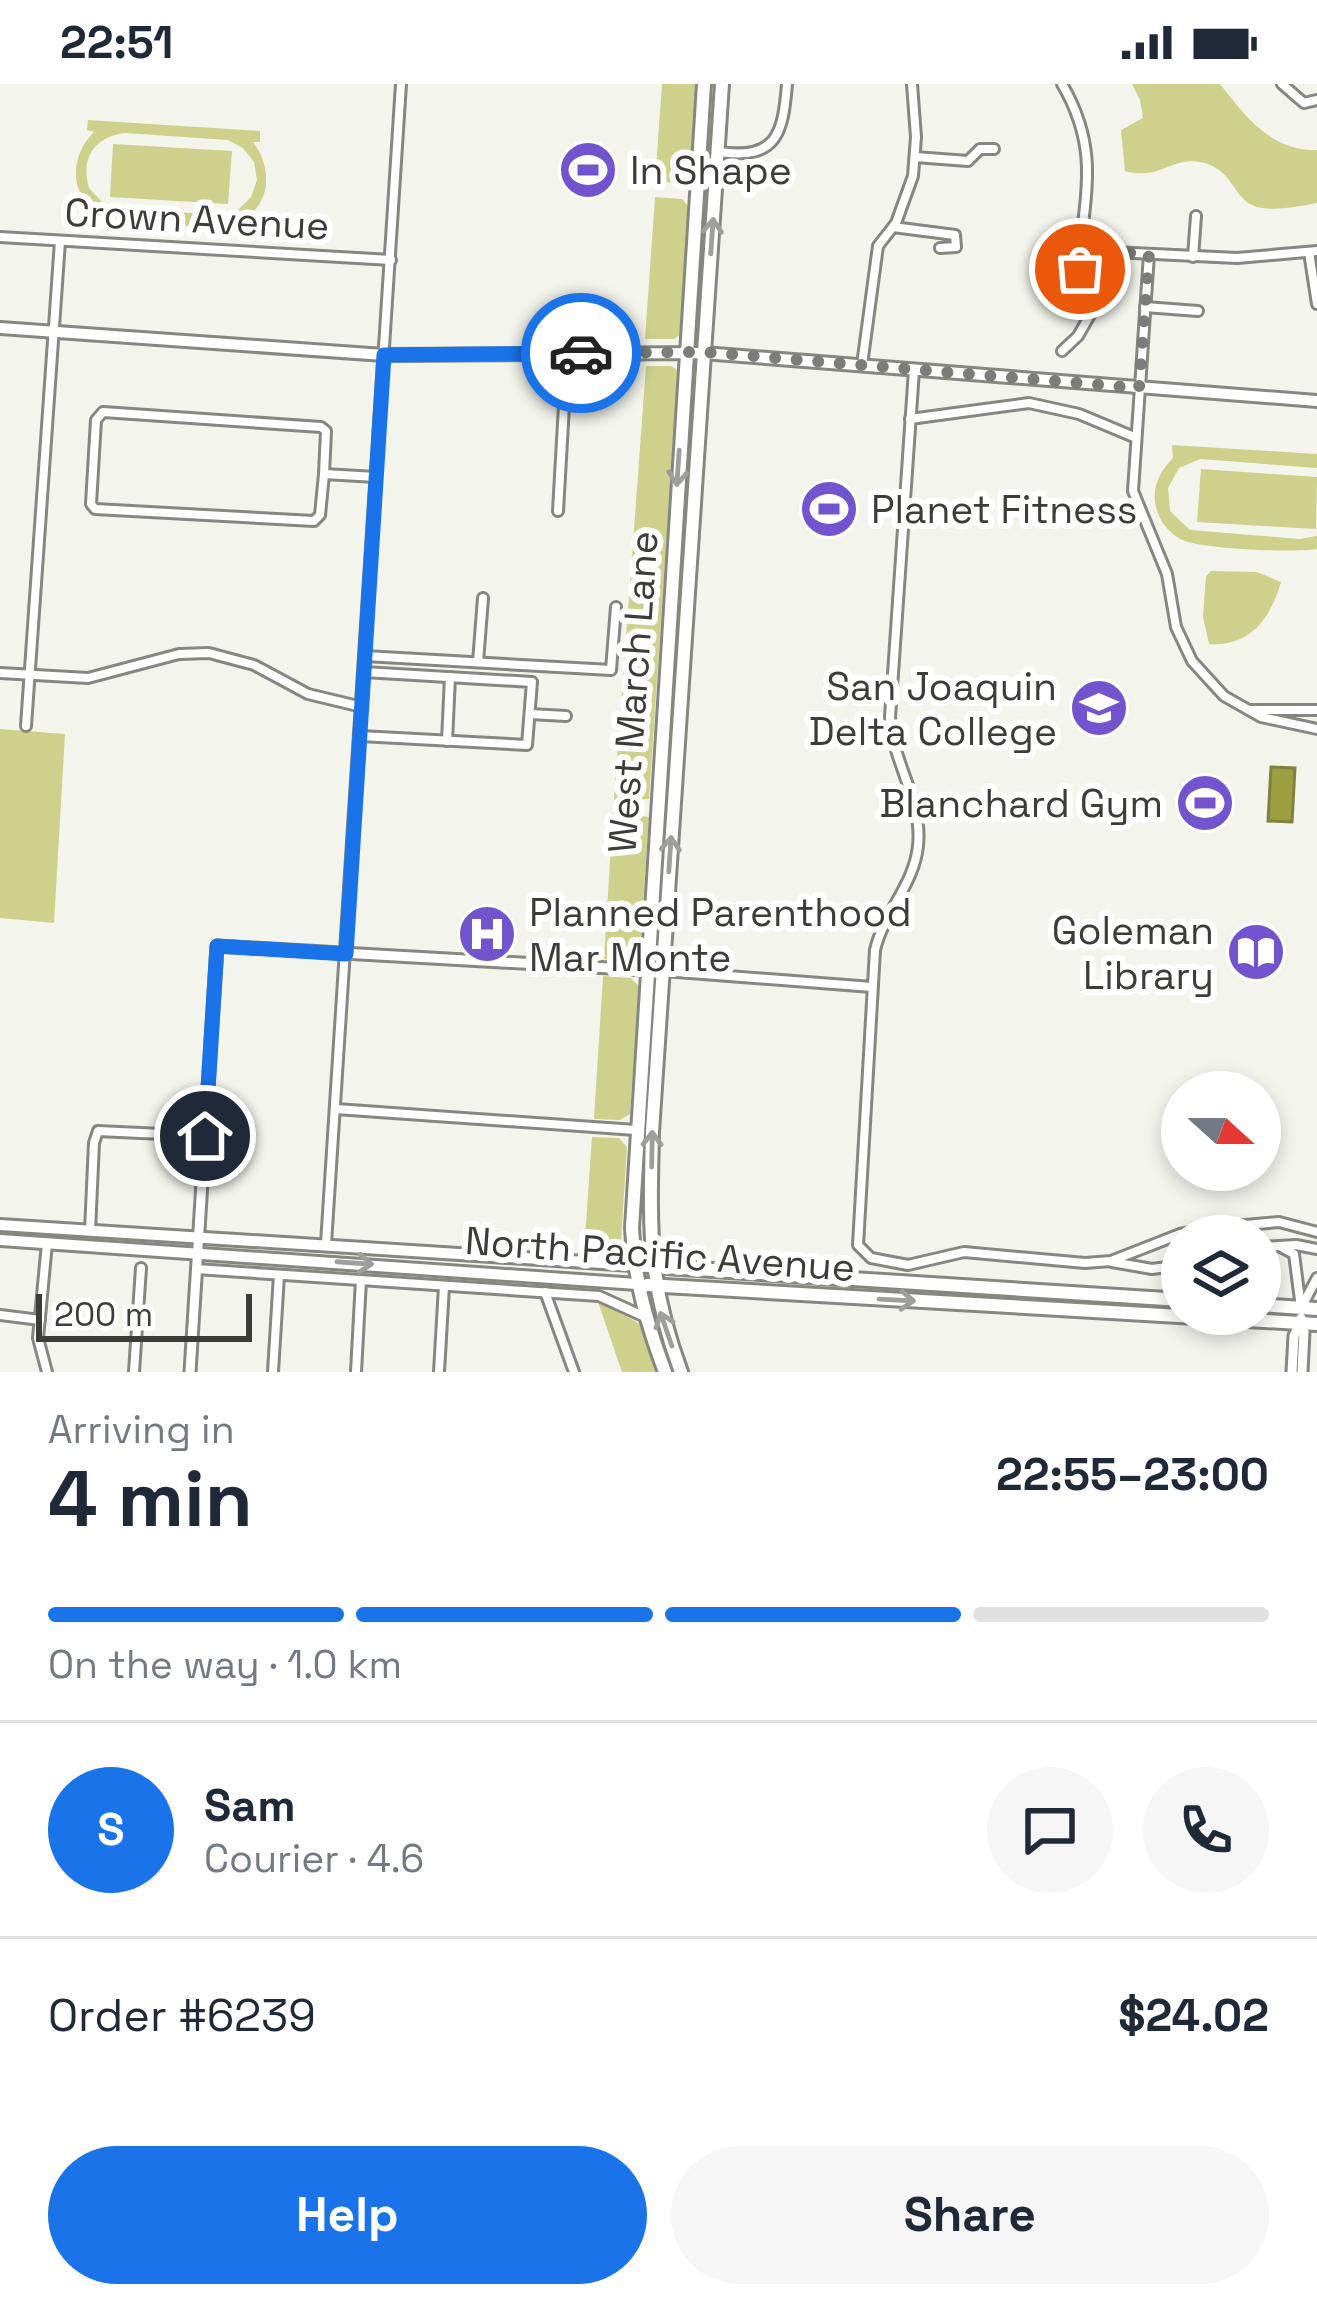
<!DOCTYPE html>
<meta charset="utf-8">
<style>
:root{--surface:#fff;--page:#f6f6f7;--text:#1f2937;--muted:#747a83;--line:#e0e1e3;--accent:#1a73e8}
body{margin:0;font-family:"Space Grotesk",sans-serif;background:var(--page);color:var(--text);height:100vh;display:flex;flex-direction:column;font-size:45px;white-space:nowrap}
*{box-sizing:border-box;margin:0}
p{font-size:39px;color:var(--muted)}
.icon{flex:none;width:66px;height:66px;fill:none;stroke:currentColor;stroke-width:2;stroke-linecap:round;stroke-linejoin:round}
.map{position:relative;height:1288px;overflow:hidden}
.panel{display:flex;flex-direction:column;background:var(--surface);flex:1}
.panel>*{flex:none}
.needle{width:78px;rotate:111deg}
.buttons{position:absolute;left:1161px;top:987px;display:grid;gap:24px}
.buttons a{display:grid;place-items:center;width:120px;height:120px;border-radius:50%;background:var(--surface);box-shadow:0 6px 18px #0003;font-size:60px}
.scale{position:absolute;left:36px;bottom:30px;width:216px;box-sizing:border-box;padding-left:12px;border:6px solid #3c3c39;border-top:0;font-size:33px;line-height:42px;white-space:nowrap;color:#3c3c39;-webkit-text-stroke:9px #fff;paint-order:stroke}
.pin{position:absolute;display:grid;place-items:center;width:102px;height:102px;color:#fff;margin:-51px;border:6px solid #fff;border-radius:50%;box-shadow:0 3px 12px #0007}
.courier{position:absolute;display:grid;place-items:center;width:120px;height:120px;margin:-60px;border:9px solid #1a73e8;border-radius:50%;background:#fff;color:#222;box-shadow:0 3px 15px #0007}
.overview em{font-style:normal;font-weight:800}
.overview div{display:flex;flex-direction:column-reverse}
.overview{display:flex;align-items:center;justify-content:space-between;height:204px;padding:0 48px}
h1{font-size:78px;font-weight:800;line-height:90px}
.bar{display:grid;grid-template-columns:repeat(4,1fr);gap:18px 12px;align-content:center;height:144px;padding:0 48px}
.bar i{height:15px;border-radius:9px;background:var(--line)}
.bar .on{background:var(--accent)}
.bar p{grid-column:span 4}
.line{display:flex;align-items:center;gap:30px;padding:0 48px;border-top:3px solid var(--line)}
.line div{flex:1}
.round{display:grid;place-items:center;flex:none;width:126px;height:126px;border-radius:63px;background:var(--page)}
.cta{display:flex;gap:24px;margin-top:auto;padding:24px 48px}
.cta a{flex:1;height:138px;border-radius:72px;background:var(--accent);color:#fff;font-size:48px;font-weight:800;line-height:138px;text-align:center}
.cta a+a{background:var(--page);color:var(--text)}
.status{display:flex;justify-content:space-between;align-items:center;height:84px;padding:0 60px;background:var(--surface);direction:ltr}
.status svg{height:33px;fill:currentColor}
.map>svg:first-child{display:block}
</style>
<div class="status"><b>22:51</b><svg viewBox="0 0 49 12"><path d="M0 12V9h3v3zM5 12V6h3v6zM10 12V3h3v9zM15 12V0h3v12zM26 1h20v11H26zM47 4h2v5h-2z"/></svg></div>
<div class="map">
<svg width="1317" height="1288" viewBox="0 0 1317 1288">
<rect width="100%" height="100%" fill="#f3f4ec"/>
<g fill="#ced18c" fill-rule="evenodd">
<path d="M662,0H698L688,99L655,98Z"/>
<path d="M1132,0H1220C1246,33 1271,67 1317,66V119C1301,122 1267,129 1252,121C1233,112 1233,88 1205,79C1171,70 1163,97 1125,87L1121,46L1143,34L1140,16Z"/>
<path d="M88,36L260,47V58H253C273,84 272,123 238,138C217,147 129,140 107,132C68,118 68,73 94,48L87,46ZM126,49L228,56L243,64L254,78L257,96L251,113L239,125L222,131L114,124L102,118L89,104C80,74 95,52 126,49Z"/>
<path d="M113,60L232,67L228,120L110,113Z"/>
<path d="M655,113L682,115L689,123L681,250L674,255H645Z"/>
<path d="M646,282H671L678,287L649,715L614,716Z"/>
<path d="M1172,361L1317,370V384L1200,375L1179,384L1168,404L1170,427L1190,446L1300,455L1317,452V465C1294,469 1202,465 1182,456C1167,448 1157,434 1155,418C1153,400 1161,386 1173,374Z"/>
<path d="M1201,385L1317,393L1316,445L1197,438Z"/>
<path d="M1211,487L1257,488L1281,498C1271,533 1251,563 1209,560L1203,533L1206,492Z"/>
<path d="M0,645L65,650L54,839L0,834Z"/>
<path d="M613,727L649,733L640,866L630,876L604,875Z"/>
<path d="M603,892L631,894L639,902L630,1030L620,1036L594,1035Z"/>
<path d="M592,1053L619,1054L627,1063L621,1158L609,1169H584Z"/>
<path d="M597,1215L640,1240L658,1288H622Z"/>
</g>
<path fill="#9c9e42" stroke="#7f813f" stroke-width="3" d="M1271,683L1295,684L1292,738L1268,737Z"/>
<g fill="none" stroke-linecap="round" stroke-linejoin="round">
<defs>
<g id="minor">
<path d="M1062,0C1093,53 1090,94 1081,154L1084,162L1076,175L1090,231L1078,252L1062,267"/>
<path d="M1282,0L1304,19L1317,16"/>
<path d="M719,68C777,76 783,50 787,0"/>
<path d="M915,73L968,77L980,65H994"/>
<path d="M893,143L955,151L956,163L940,164"/>
<path d="M0,153L391,176"/>
<path d="M1084,162L1092,167L1237,174L1317,167"/>
<path d="M1309,168L1317,220"/>
<path d="M1149,170L1133,407L1167,490L1176,543L1192,577L1224,612L1261,633L1317,645"/>
<path d="M1193,173L1196,132"/>
<path d="M1145,223L1198,227"/>
<path d="M862,281L878,162L896,139L913,92L916,53L912,0"/>
<path d="M914,286L890,633C892,678 923,716 918,762C914,801 884,828 875,866L858,1161L871,1174L908,1181L964,1168L1085,1179L1111,1177L1180,1150L1212,1144L1279,1138L1317,1148"/>
<path d="M910,335L1029,319L1079,330L1134,353"/>
<path d="M324,390L320,431L314,437L95,425L91,420L96,336L103,328L321,343L326,347L324,390L376,393"/>
<path d="M558,427L567,269"/>
<path d="M365,572L611,586L616,523"/>
<path d="M478,578L483,514"/>
<path d="M0,589L88,594L179,570L209,569L254,581L308,610L362,623"/>
<path d="M1249,626H1317"/>
<path d="M530,630L566,632"/>
<path d="M26,642L60,157"/>
<path d="M360,652L527,661L532,598L364,588"/>
<path d="M447,657L450,593"/>
<path d="M664,887L872,903"/>
<path d="M336,1025L636,1046"/>
<path d="M90,1147L94,1059L98,1047L205,1052"/>
<path d="M47,1159L38,1254L47,1288"/>
<path d="M326,1160L401,0"/>
<path d="M1260,1163L1296,1161L1317,1165"/>
<path d="M1281,1163L1294,1170L1301,1224"/>
<path d="M1112,1178L1152,1185L1182,1181"/>
<path d="M196,1185L599,1212L645,1233"/>
<path d="M545,1208L574,1288"/>
<path d="M1302,1222L1317,1194"/>
<path d="M0,1231L40,1236"/>
<path d="M134,1288L141,1184"/>
<path d="M273,1288L279,1191"/>
<path d="M356,1288L361,1196"/>
<path d="M439,1288L444,1202"/>
</g>
<g id="tertiary">
<path d="M1301,1234L1304,1248L1302,1288"/>
<path d="M190,1288L217,862L662,887"/>
<path d="M1292,1288L1294,1252L1300,1239"/>
</g>
<g id="secondary">
<path d="M0,244L384,271L703,269L1317,317"/>
<path d="M0,1141L633,1181"/>
<path d="M0,1156L637,1200"/>
</g>
<g id="primary">
<path d="M633,1181L1182,1216"/>
<path d="M647,1201L1317,1240"/>
<path d="M1260,1221L1317,1225"/>
<path d="M665,1288C647,1240 634,1195 632,1144L704,0"/>
<path d="M681,1288C647,1197 650,1143 652,1048L722,0"/>
</g>
</defs>
<use href="#minor" stroke="#868780" stroke-width="14"/>
<use href="#tertiary" stroke="#868780" stroke-width="15"/>
<use href="#secondary" stroke="#868780" stroke-width="16"/>
<use href="#primary" stroke="#868780" stroke-width="18"/>
<use href="#minor" stroke="#fff" stroke-width="8"/>
<use href="#tertiary" stroke="#fff" stroke-width="9"/>
<use href="#secondary" stroke="#fff" stroke-width="10"/>
<use href="#primary" stroke="#fff" stroke-width="12"/>
</g>
<defs><path id="oneway-shaft" d="M-6 0H5M1.5-3L5.5 0L1.5 3" fill="none" stroke-width="1.6" stroke-linecap="round" stroke-linejoin="round" transform="scale(3)"/></defs>
<g stroke="#9e9e9c">
<use href="#oneway-shaft" transform="translate(712 152) rotate(-86)"/>
<use href="#oneway-shaft" transform="translate(678 384) rotate(94)"/>
<use href="#oneway-shaft" transform="translate(670 770) rotate(-86)"/>
<use href="#oneway-shaft" transform="translate(652 1065) rotate(-89)"/>
<use href="#oneway-shaft" transform="translate(355 1179) rotate(4)"/>
<use href="#oneway-shaft" transform="translate(897 1216) rotate(3)"/>
<use href="#oneway-shaft" transform="translate(666 1245) rotate(-109)"/>
</g>
<g fill="none" stroke-linecap="round" stroke-linejoin="round">
<path stroke="#7c7c78" stroke-width="12" stroke-dasharray="0 21.6" d="M581,269L704,268L1139,304L1149,170L1092,166L1084,162L1076,175L1080,185"/>
<path stroke="#1a73e8" stroke-width="15" d="M205,1052L217,862L346,870L384,271L581,269"/>
</g>
<defs>
<symbol id="stadium-disc" viewBox="-11 -11 22 22"><circle r="9.5" fill="#7254ce" stroke="#fff"/><path d="M0-5a6.5 5 0 1 0 0 10a6.5 5 0 1 0 0-10ZM-3.5-1.8h7v3.6h-7Z" fill="#fff"/></symbol>
<symbol id="university-disc" viewBox="-11 -11 22 22"><circle r="9.5" fill="#7254ce" stroke="#fff"/><path d="M0-5L7-2L0 1L-7-2ZM-4 1L0 2.5L4 1V4Q0 6-4 4Z" fill="#fff"/></symbol>
<symbol id="hospital-disc" viewBox="-11 -11 22 22"><circle r="9.5" fill="#7254ce" stroke="#fff"/><path d="M-5-5h3v3.5h4V-5h3V5h-3V1.5h-4V5h-3Z" fill="#fff"/></symbol>
<symbol id="library-disc" viewBox="-11 -11 22 22"><circle r="9.5" fill="#7254ce" stroke="#fff"/><path d="M-6-4Q-3-5.5-.7-3.5V5Q-3 3-6 4ZM6-4Q3-5.5 .7-3.5V5Q3 3 6 4Z" fill="#fff"/></symbol>
</defs>
<g fill-rule="evenodd">
<use href="#stadium-disc" x="555" y="53" width="66" height="66"/>
<use href="#stadium-disc" x="796" y="392" width="66" height="66"/>
<use href="#university-disc" x="1066" y="591" width="66" height="66"/>
<use href="#stadium-disc" x="1172" y="686" width="66" height="66"/>
<use href="#hospital-disc" x="454" y="817" width="66" height="66"/>
<use href="#library-disc" x="1223" y="835" width="66" height="66"/>
</g>
<g text-anchor="middle" dominant-baseline="central" stroke-width="12" stroke-linejoin="round" paint-order="stroke">
<g font-size="39" fill="#3c3c39" stroke="#fff" text-anchor="start">
<text x="630" y="86">In Shape</text>
<text x="871" y="425">Planet Fitness</text>
<text x="1057" y="602" text-anchor="end">San Joaquin<tspan x="1057" dy="45">Delta College</tspan></text>
<text x="1163" y="719" text-anchor="end">Blanchard Gym</text>
<text x="529" y="828">Planned Parenthood<tspan x="529" dy="45">Mar Monte</tspan></text>
<text x="1214" y="846" text-anchor="end">Goleman<tspan x="1214" dy="45">Library</tspan></text>
</g>
<g font-size="39" fill="#3c3c39" stroke="#fff">
<text transform="translate(197 135) rotate(3)">Crown Avenue</text>
<text transform="translate(633 608) rotate(-86)">West March Lane</text>
<text transform="translate(660 1170) rotate(4)">North Pacific Avenue</text>
</g>
</g>
</svg>
<div class="buttons">
<a><svg class="needle" viewBox="-14 -14 28 28"><path d="M0-13l5 13h-10z" fill="#e53935"/><path d="M0 13l5-13h-10z" fill="#747a83"/></svg></a>
<a><svg class="icon" aria-label="layers" viewBox="0 0 24 24"><path d="M12 4l9 5-9 5-9-5zM3 14l9 5 9-5"/></svg></a>
</div>
<div class="scale">200 m</div>
<div class="pin" style="left:1080px;top:185px;background:#ea580c"><svg class="icon" aria-label="bag" viewBox="0 0 24 24"><path d="M5 8h14l-1 12H6zM9 8a3 3 0 0 1 6 0"/></svg></div>
<div class="pin" style="left:205px;top:1052px;background:#1f2937"><svg class="icon" aria-label="home" viewBox="0 0 24 24"><path d="M3 11l9-7 9 7M6 9v11h12V9"/></svg></div>
<div class="courier" style="left:581px;top:269px"><svg class="icon" aria-label="car" viewBox="0 0 24 24"><path d="M5 17H2v-5l4-1 3-4h7l3 4 3 1v5h-3M9 17h6M6 11h13"/><circle cx="7" cy="17" r="2"/><circle cx="17" cy="17" r="2"/></svg></div>
</div>
<section class="panel">
<div class="overview"><div><h1>4 min</h1><p>Arriving in</p></div><em>22:55–23:00</em></div>
<div class="bar"><i class="on"></i><i class="on"></i><i class="on"></i><i></i><p>On the way · 1.0 km</p></div>
<div class="line" style="height:216px"><b class="round" style="background:var(--accent);color:#fff">S</b><div><b>Sam</b><p>Courier · 4.6</p></div><a class="round"><svg class="icon" aria-label="chat" viewBox="0 0 24 24"><path d="M4 5h16v11H9l-5 4z"/></svg></a><a class="round"><svg class="icon" aria-label="phone" viewBox="0 0 24 24"><path d="M5 4h4l2 5-3 2q2 4 5 5l2-3 5 2v4C11 20 4 13 5 4z"/></svg></a></div>
<div class="line" style="height:156px"><div>Order #6239</div><b>$24.02</b></div>
<div class="cta"><a>Help</a><a>Share</a></div>
</section>
